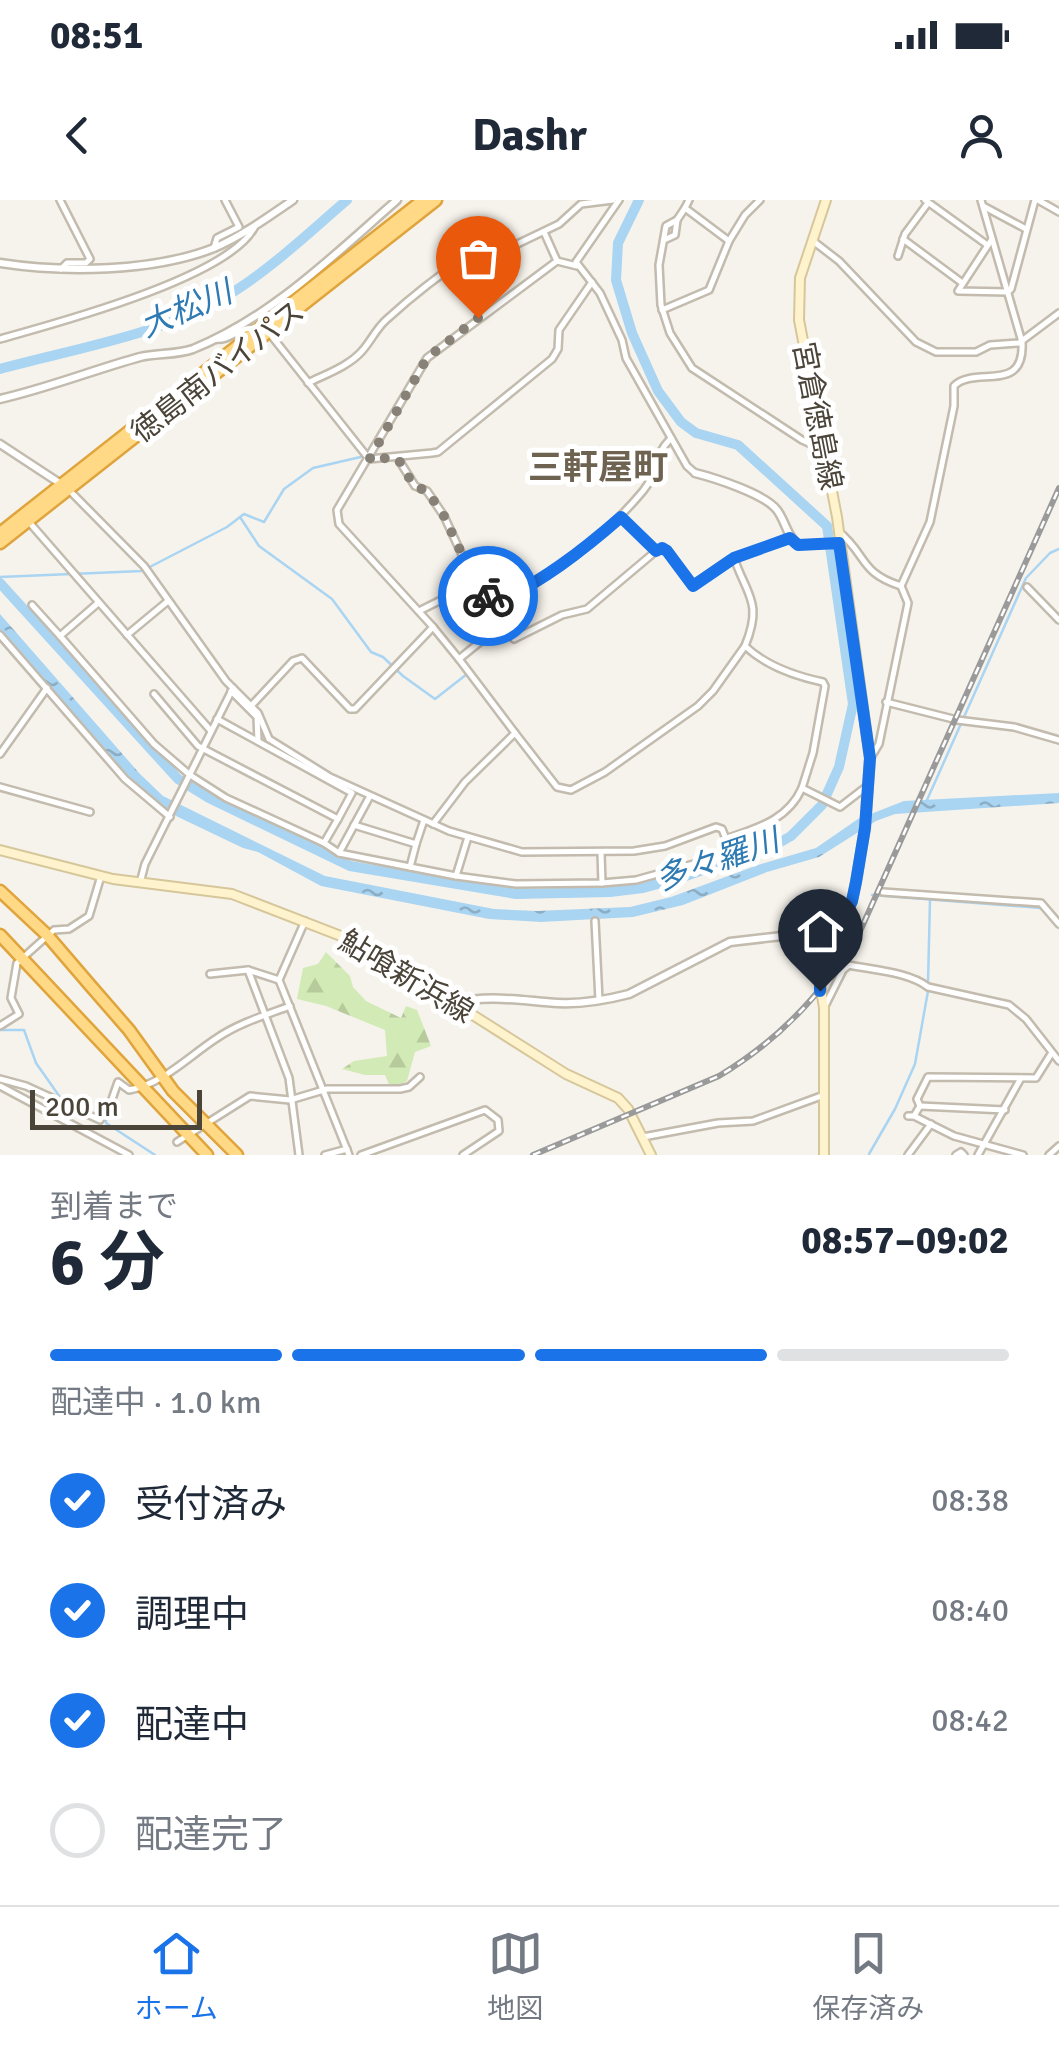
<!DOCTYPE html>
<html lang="ja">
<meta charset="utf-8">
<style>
:root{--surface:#fff;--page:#f2f2f3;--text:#1f2937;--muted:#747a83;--line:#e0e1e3;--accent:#1a73e8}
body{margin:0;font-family:Signika,"Noto Sans JP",sans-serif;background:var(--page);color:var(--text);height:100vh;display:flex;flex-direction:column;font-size:38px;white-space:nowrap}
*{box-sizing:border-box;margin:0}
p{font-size:32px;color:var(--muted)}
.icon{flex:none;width:55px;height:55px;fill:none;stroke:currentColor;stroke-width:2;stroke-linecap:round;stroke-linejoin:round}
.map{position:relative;height:955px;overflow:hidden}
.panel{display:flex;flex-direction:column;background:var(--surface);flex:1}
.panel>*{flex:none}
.scale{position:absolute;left:30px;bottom:25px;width:172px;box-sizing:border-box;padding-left:10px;border:5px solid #4b4439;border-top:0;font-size:28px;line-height:35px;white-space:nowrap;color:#4b4439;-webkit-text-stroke:8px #fff;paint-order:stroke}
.pin{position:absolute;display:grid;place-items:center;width:85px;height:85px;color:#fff;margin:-102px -42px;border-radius:50% 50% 50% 0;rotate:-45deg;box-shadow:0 0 10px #0007}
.pin .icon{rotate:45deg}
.courier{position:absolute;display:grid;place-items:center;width:100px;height:100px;margin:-50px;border:8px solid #1a73e8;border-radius:50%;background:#fff;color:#222;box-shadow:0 2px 12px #0007}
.head em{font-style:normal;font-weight:700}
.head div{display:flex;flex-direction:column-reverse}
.head{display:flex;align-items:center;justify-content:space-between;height:170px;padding:0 50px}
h1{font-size:65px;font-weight:700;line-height:75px}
.bar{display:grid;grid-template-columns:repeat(4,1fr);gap:15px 10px;align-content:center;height:120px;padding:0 50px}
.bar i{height:12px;border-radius:8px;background:var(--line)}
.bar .active{background:var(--accent)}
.bar p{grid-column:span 4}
ol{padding:0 50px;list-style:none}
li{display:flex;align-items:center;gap:30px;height:110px}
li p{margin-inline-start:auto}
li .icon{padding:10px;border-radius:50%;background:var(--accent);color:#fff;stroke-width:4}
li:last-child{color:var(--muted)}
li i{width:55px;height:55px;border:5px solid var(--line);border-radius:50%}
.status{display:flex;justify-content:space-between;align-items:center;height:70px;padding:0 50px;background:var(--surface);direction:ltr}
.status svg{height:28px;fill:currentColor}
header{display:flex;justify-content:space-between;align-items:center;height:130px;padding:0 50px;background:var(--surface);font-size:45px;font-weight:700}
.tab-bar{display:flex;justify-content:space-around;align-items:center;height:140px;border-top:2px solid var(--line);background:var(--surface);font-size:28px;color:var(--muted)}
.tab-bar a{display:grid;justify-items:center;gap:5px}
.tab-bar .active{color:var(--accent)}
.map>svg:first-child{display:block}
</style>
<div class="status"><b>08:51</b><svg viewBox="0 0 49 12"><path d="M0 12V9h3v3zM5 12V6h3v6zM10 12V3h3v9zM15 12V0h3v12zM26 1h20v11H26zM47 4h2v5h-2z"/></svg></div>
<header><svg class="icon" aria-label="back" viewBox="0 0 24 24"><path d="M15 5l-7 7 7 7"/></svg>Dashr<svg class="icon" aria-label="person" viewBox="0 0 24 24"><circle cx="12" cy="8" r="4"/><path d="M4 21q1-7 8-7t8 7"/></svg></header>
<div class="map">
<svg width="1059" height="955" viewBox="0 0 1059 955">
<defs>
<pattern id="forest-firs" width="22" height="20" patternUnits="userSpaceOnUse" patternTransform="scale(2.5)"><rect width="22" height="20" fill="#d2eab5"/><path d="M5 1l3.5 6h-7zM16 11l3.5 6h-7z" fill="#b6ca9c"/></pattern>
<pattern id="water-ripples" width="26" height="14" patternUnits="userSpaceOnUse" patternTransform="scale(2.5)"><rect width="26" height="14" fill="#a9d4f2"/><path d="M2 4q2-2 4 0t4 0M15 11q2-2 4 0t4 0" fill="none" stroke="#8caec5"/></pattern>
</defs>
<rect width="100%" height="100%" fill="#f6f3ec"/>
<path fill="url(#forest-firs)" d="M326,752L350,776L353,787L366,801L401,818L406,806L417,810L431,846L415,852L407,881L391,889L385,875H365L342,869L354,861L387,856L385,830L326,806L297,799L303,768L318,764Z"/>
<path fill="url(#water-ripples)" d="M0,414L140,574L163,596L325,676L494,709L536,711L630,707L671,697L758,665L816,648L858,619L904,601L1059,593V603L895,614L876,621L819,657L767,672L683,705L633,717L541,722L489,719L321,686L258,652L243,648L176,616L149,599L0,431Z"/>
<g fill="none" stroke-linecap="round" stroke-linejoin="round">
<g stroke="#a9d4f2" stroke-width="2.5">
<path d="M426,156L496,104"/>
<path d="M240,317L259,346L332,399L371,452L383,457L403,476L435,499L467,474"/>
<path d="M0,377L142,371L227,327L244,314L264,322L284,289L313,268L365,256"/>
<path d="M513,535L547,580"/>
<path d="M927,600L1026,378L1050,353L1059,349"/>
<path d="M872,695L1041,708L1053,720"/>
<path d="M928,783L930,700"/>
<path d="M0,830H24L36,863L62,900L106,920V923L155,955"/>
<path d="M869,954L895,909L915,864L928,791"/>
</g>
<g stroke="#a9d4f2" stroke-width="10">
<path d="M0,169C70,150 157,135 220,100C267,73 306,35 347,0"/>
<path d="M0,383L178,579L209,598L350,666L516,694L610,692L643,688L680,678L777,644L791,636L822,605L839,567L853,504L827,326L738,245L696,233L681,222L658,191L632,133L616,80L618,43L639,0"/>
</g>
<defs>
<g id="minor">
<path d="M60,0L90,59L86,63H67L61,69"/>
<path d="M619,0L576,62L600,93L622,140L626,158L687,266L695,273"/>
<path d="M689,0L685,8L729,41L745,15L760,0"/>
<path d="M925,0L986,44"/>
<path d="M1038,0L1059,12"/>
<path d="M983,6L1026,29"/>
<path d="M677,20L666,26L659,65L661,105L670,133L692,168L802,240L824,250"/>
<path d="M544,32L557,61"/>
<path d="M903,39L961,82"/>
<path d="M992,39L958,91L1008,92L1011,89L1035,0"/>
<path d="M664,40L675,35L677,20L685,8"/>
<path d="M813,41L839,61L916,142L936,152H976L990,145L1019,143L1059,113"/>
<path d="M214,48L217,38L239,27L225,0"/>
<path d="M898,56L905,34L928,3"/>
<path d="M662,110L709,90L729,41"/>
<path d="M270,134L369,259L432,253L438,252L552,159L558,149L559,130L592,82"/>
<path d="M0,139C57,123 227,78 254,28"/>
<path d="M215,139C230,142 240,125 255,129"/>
<path d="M308,183C326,174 349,166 362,151C371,141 376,129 386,120C422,87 459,60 500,35L511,47L559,24L581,4L613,0"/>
<path d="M397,257L415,286L427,291L444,316L475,383L421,410"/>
<path d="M69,290L144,366L226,481L258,513L269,539L330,577L449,631L522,652L634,651L665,646L716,627L722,629L726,639C757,628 788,620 802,588L840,607L866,587"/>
<path d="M29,322L211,531"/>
<path d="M838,331C867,354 859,373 901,386L908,403L879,544L870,559"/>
<path d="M656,351L663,348L667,351L693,385L729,360L790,338"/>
<path d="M734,358C747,396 763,402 745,446"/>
<path d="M475,383L481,385L494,404C551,377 603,339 643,291C660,270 651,259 671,238"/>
<path d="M901,386L930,322L954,206V186C975,165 1025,195 1022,142L981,0"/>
<path d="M1027,387L1059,420"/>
<path d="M98,403L60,436L154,544L190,575L226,598L324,643L338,619"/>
<path d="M32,405L60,436"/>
<path d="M502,424L514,439L562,415L587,409L656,351L621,317"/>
<path d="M433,427L459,459L502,424L494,404"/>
<path d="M0,435L125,579L170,617"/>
<path d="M127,435L168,401"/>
<path d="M231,491L257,517L258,541"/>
<path d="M154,494L198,546L338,619L352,593L217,519"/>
<path d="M886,502L957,520L1014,527L1059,540"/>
<path d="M252,505L293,461L302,458L350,509H355L433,427L339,324L337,310L427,158L557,61L577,66"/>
<path d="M515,533L557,587L571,590L605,572L698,506L713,491L745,446C766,466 795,476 823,482L825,486L813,553L802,588"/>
<path d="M0,554L47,488"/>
<path d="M0,587L90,612"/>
<path d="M433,624L465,582L515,533L459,459"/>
<path d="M354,625L416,644L424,620"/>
<path d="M324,643L339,653L370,596"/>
<path d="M339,653L410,667L416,644"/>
<path d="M410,667L456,676L468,637"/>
<path d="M456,676L516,684L602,683L601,653"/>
<path d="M140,683L145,664L233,488"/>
<path d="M602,683L636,680L726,655L730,653L726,639"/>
<path d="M883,692L1041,703L1059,724"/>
<path d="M305,721L279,780L349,955"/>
<path d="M595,721L599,800"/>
<path d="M248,770L289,878L299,955"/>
<path d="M210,774L248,770L279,780"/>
<path d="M824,808L843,770L849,765C873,770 909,772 928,787L1009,805L1026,819L1059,861"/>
<path d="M0,826L19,814L11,798L17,763L54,730L69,729L89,716L101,676"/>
<path d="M0,879L26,886L100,920L111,902L118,882L129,890C163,884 189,856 217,838C239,823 266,815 290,806"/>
<path d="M0,886L129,955"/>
<path d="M920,906L1005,910"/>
<path d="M908,916H914L954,936L1023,955"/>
<path d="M914,916L920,906L917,899L928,877L1036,878L1051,854"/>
<path d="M643,937L718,923L753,921L824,895"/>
<path d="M177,942L250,896L290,900L327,889H400L409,887L420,877"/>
<path d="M325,955L347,949"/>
<path d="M361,955L485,910L498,920L499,931L463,955"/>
<path d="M908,955L931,924"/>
<path d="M956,955L961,952L964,955"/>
<path d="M978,955L1021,878"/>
<path d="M1049,955L1059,946"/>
</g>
<g id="tertiary">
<path d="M0,63C64,73 153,72 214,48C242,36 268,17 293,0"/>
<path d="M0,199C48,188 93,170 140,157C157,153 176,155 193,149C272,117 334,55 397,0"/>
<path d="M0,244L64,286"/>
<path d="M695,273C715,278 765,294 777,310C786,322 786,335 798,345L839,343"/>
<path d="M455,803C488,794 524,801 558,803C581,804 606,800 629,794L730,742L791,735L844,715"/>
</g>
<g id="secondary">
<path d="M0,650L113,679L232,694L359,743L566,874L618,898L628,909L651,955"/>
<path d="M824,955V808L819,777L824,757L852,701L856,682L865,628L870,559L837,317L799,120L800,78L826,0"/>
</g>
<g id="trunk">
<path d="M0,333L423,0"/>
<path d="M0,343L436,0"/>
<path d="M0,691L47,735L89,784L129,830L173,891L237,955"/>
<path d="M0,735L207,955"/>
</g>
</defs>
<use href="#minor" stroke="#c2bbae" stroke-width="10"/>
<use href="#tertiary" stroke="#c2bbae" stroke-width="11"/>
<use href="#secondary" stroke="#d6c79b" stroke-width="12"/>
<use href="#trunk" stroke="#e0a43c" stroke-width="15"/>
<use href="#minor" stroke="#fff" stroke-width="5"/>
<use href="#tertiary" stroke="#fff" stroke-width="6"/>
<use href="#secondary" stroke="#fff3cd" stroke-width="8"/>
<use href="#trunk" stroke="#ffd985" stroke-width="10"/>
<defs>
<path id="rail" d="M533,955L719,876C781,839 826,791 861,729L1059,288"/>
</defs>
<use href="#rail" stroke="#9a9a9a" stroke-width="6"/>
<use href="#rail" stroke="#fff" stroke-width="2.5" stroke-dasharray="8" stroke-linecap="butt"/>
</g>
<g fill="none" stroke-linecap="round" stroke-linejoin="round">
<path stroke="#878178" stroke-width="10" stroke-dasharray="0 18" d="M478,118L427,158L369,260L397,257L414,286L427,291L444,316L475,382L481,385L488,396"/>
<path stroke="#1a73e8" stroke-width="12" d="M488,396L494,404C542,382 582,351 621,317L656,351L662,348L667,351L693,386L734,358L790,338L798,345L839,343L870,558L865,628L856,682L852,701L820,766V791"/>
</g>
<g text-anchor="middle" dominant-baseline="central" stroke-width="10" stroke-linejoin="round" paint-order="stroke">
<g font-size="30" fill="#4b4439" stroke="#fff">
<text transform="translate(218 172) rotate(-38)">徳島南バイパス</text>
<text transform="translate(817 216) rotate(79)">宮倉徳島線</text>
<text transform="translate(406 777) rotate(31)">鮎喰新浜線</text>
</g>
<g font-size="32" font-style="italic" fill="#2e7ab2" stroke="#fff">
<text transform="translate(186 109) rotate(-23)">大松川</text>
<text transform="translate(717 660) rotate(-19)">多々羅川</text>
</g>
<g font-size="35" font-weight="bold" fill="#6e6250" stroke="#fff">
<text x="598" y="267">三軒屋町</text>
</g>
</g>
</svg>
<div class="scale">200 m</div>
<div class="pin" style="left:478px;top:118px;background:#ea580c"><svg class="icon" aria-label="bag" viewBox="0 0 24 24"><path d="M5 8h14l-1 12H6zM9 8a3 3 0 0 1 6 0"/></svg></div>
<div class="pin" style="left:820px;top:791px;background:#1f2937"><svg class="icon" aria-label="home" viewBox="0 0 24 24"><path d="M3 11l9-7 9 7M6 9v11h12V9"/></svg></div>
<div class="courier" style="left:488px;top:396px"><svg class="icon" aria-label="bike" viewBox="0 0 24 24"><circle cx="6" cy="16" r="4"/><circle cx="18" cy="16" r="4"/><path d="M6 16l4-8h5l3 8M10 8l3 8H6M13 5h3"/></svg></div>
</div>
<section class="panel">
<div class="head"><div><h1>6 分</h1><p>到着まで</p></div><em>08:57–09:02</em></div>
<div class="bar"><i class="active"></i><i class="active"></i><i class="active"></i><i></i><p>配達中 · 1.0 km</p></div>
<ol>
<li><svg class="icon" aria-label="check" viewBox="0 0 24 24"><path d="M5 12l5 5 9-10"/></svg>受付済み<p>08:38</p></li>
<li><svg class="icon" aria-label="check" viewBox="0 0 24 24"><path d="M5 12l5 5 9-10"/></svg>調理中<p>08:40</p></li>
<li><svg class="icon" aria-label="check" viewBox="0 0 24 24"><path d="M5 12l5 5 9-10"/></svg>配達中<p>08:42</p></li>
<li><i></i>配達完了</li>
</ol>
</section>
<nav class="tab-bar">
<a class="active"><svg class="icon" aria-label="home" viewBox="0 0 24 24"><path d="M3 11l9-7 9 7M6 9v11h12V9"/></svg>ホーム</a>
<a><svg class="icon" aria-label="map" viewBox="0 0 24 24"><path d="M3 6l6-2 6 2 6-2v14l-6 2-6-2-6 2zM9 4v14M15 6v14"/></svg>地図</a>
<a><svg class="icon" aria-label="saved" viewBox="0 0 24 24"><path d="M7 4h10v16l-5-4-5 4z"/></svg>保存済み</a>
</nav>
